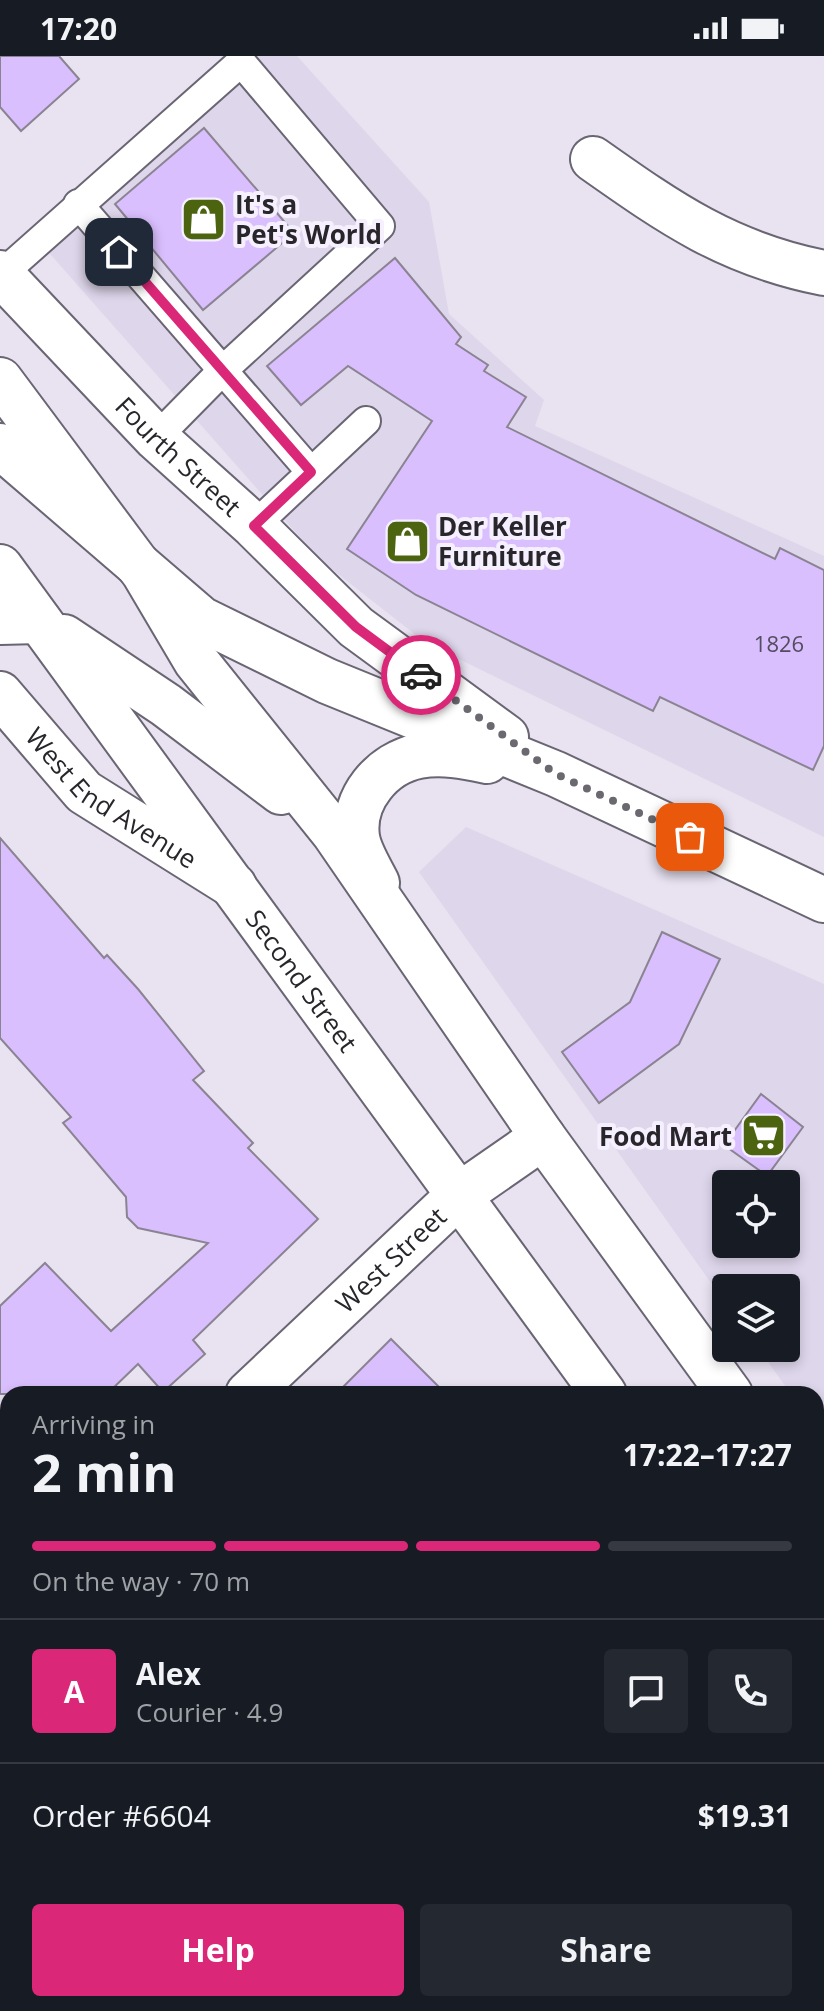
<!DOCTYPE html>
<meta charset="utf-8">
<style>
:root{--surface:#171b24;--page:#242831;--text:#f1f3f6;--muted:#9ea1a6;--line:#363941;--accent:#db2777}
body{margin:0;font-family:"Open Sans",sans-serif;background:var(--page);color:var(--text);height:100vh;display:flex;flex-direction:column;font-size:30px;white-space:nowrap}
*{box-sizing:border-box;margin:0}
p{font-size:26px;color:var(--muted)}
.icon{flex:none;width:44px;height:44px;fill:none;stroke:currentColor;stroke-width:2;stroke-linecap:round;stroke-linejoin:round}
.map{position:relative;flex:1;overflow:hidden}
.drawer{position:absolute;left:0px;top:1330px;width:824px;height:626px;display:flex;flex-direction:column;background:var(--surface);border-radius:24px 24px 0 0;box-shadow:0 4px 12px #0003}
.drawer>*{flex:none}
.fabs{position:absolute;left:712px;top:1114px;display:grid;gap:16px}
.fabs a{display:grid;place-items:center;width:88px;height:88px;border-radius:8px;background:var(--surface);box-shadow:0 4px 12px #0003;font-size:40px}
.pin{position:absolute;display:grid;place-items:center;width:68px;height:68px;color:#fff;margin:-34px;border-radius:16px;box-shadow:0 4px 12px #0006}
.courier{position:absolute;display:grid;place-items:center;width:80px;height:80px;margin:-40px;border:6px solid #db2777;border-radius:50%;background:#fff;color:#222;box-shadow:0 2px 10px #0007}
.overview em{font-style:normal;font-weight:700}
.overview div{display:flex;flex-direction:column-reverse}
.overview{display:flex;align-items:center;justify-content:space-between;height:136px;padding:0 32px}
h1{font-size:52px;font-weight:700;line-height:60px}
.bar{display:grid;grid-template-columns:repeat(4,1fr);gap:12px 8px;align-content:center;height:96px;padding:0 32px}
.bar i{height:10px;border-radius:6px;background:var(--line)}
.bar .selected{background:var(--accent)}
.bar p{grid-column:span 4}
.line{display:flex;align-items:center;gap:20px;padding:0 32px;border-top:2px solid var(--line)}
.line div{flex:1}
.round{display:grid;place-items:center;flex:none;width:84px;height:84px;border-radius:8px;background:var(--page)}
.button{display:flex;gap:16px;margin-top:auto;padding:16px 32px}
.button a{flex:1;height:92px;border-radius:8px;background:var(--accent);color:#fff;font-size:32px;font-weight:700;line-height:92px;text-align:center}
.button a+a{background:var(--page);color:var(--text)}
.status{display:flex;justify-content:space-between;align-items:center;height:56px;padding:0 40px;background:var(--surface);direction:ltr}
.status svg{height:22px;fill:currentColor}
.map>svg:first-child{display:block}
</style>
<div class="status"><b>17:20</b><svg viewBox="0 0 49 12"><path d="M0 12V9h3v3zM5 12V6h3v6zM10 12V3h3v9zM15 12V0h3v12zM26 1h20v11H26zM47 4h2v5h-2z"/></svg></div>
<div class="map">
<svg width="824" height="1955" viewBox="0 0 824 1955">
<rect width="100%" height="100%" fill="#e8e2f1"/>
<g fill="#ded6eb" fill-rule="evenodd">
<path d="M239,0H297L429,146L449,258L544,344L535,370L824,500V781L426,587L319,503L29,174Z"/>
<path d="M466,771L824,928V1383L816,1372V1338H791L758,1292H786V1232H726V1248L419,816ZM726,1128H786V1188H726Z"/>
</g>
<g fill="#dabffe" stroke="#8a8492" stroke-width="2">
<path d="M0,0H59L79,23L21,75L0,51Z"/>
<path d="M204,72L294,177L203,254L115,148Z"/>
<path d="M395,202L461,281L456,288L488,309L484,315L526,341L507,371L775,503L780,492L824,514V690L813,714L660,641L653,655L416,539L347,493L432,365L348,310L301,349L267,310Z"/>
<path d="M0,782L104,902L107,899L138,933L204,1015L193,1024L253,1087L248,1092L318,1163L193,1284L205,1298L163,1336L138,1308L107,1338H0V1250L45,1207L111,1275L208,1187L138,1172L127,1161L126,1141L63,1067L71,1061L0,982Z"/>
<path d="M662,876L720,903L679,988L599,1047L562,996L630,946Z"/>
<path d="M761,1038L803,1071L767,1120L724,1089Z"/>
<path d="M391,1283L446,1338H336Z"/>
</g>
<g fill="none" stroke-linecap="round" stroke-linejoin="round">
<defs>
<g id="service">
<path d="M78,148L311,416"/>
<path d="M2,218L241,6L380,170L222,315L156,382"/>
<path d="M254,470L366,365"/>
</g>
<g id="minor">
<path d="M593,103C671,158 728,198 824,217"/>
<path d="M0,566L39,565"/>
<path id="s1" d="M0,638L84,736L234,830"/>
<path id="s2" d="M248,1338L458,1140L543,1081"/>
<path d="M0,1573L8,1565"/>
<path d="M426,1948L433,1955"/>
</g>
<g id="secondary">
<path id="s3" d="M0,217L156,382L254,470L356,571L506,681"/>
<path d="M0,390L201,563L327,625L556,718L824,844"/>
<path d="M377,827C370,813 359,796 357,781C352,743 382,707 419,700C442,696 464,700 487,705"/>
</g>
<g id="primary">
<path d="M0,324L144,517L196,605L334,777L543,1081L730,1338"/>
<path id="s4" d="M0,511L604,1338"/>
<path d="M64,581L166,649L281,736"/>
<path d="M816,1454L824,1465"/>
<path d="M816,1624L824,1635"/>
</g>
</defs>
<use href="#service" stroke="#6a6572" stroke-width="32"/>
<use href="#minor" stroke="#6a6572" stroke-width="48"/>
<use href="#secondary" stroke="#6a6572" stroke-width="48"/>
<use href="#primary" stroke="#6a6572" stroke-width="48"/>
<use href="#service" stroke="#fff" stroke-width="28"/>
<use href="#minor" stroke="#fff" stroke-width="44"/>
<use href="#secondary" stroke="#fff" stroke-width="44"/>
<use href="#primary" stroke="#fff" stroke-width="44"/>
</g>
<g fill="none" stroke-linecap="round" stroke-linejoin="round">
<path stroke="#6b6870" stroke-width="8" stroke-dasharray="0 14.4" d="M421,619L556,718L690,781"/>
<path stroke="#db2777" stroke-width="10" d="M119,196L311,416L254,470L356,571L421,619"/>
</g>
<defs>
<symbol id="shop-square" viewBox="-11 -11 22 22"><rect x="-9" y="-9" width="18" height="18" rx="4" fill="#4c6310" stroke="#f5effe"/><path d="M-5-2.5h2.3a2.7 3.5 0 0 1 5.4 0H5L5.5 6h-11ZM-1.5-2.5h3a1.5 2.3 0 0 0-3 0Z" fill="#fff"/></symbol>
<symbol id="supermarket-square" viewBox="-11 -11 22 22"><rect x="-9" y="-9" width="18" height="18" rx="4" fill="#4c6310" stroke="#f5effe"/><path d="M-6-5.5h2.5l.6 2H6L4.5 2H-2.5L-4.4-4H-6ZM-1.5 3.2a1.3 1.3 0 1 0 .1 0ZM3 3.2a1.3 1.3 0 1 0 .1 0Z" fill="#fff"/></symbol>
</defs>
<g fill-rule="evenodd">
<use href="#shop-square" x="178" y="138" width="51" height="51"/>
<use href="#shop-square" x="382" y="460" width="51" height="51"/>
<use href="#supermarket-square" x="738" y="1054" width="51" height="51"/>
</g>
<g text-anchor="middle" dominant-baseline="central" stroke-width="8" stroke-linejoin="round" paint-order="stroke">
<g font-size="22" fill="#544c60">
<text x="779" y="587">1826</text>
</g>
<g font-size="26" font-weight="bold" fill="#28262b" stroke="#f5effe" text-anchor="start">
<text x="235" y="148">It's a<tspan x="235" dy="30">Pet's World</tspan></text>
<text x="438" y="470">Der Keller<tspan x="438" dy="30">Furniture</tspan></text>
<text x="732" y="1080" text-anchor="end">Food Mart</text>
</g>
<g font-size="26" fill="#28262b" stroke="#f5effe">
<text stroke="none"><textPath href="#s3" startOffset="256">Fourth Street</textPath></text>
<text stroke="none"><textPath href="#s1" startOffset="154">West End Avenue</textPath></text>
<text stroke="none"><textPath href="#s4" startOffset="512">Second Street</textPath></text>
<text stroke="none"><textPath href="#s2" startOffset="196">West Street</textPath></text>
</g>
</g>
</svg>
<div class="fabs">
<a><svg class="icon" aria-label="locate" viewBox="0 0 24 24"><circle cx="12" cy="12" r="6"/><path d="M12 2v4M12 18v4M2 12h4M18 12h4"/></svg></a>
<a><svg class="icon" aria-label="layers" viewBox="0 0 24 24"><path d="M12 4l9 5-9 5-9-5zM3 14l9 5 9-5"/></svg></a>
</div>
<div class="pin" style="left:690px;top:781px;background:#ea580c"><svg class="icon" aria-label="bag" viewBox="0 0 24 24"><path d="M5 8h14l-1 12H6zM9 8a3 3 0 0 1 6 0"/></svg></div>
<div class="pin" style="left:119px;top:196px;background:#1f2937"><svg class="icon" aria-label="home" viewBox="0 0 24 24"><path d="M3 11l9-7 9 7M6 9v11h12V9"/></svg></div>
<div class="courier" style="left:421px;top:619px"><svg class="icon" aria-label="car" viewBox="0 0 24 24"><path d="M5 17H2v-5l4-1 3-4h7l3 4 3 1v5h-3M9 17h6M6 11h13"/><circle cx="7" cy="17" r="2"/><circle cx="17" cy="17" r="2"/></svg></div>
<section class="drawer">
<div class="overview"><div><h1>2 min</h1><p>Arriving in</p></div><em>17:22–17:27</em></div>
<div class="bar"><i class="selected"></i><i class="selected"></i><i class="selected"></i><i></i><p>On the way · 70 m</p></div>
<div class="line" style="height:144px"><b class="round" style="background:var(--accent);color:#fff">A</b><div><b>Alex</b><p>Courier · 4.9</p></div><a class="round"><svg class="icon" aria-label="chat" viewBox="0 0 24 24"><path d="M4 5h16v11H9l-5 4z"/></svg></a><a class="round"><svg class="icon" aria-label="phone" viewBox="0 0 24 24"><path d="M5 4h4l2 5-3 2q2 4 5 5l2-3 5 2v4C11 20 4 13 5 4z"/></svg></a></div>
<div class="line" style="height:104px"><div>Order #6604</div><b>$19.31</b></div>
<div class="button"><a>Help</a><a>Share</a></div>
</section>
</div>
